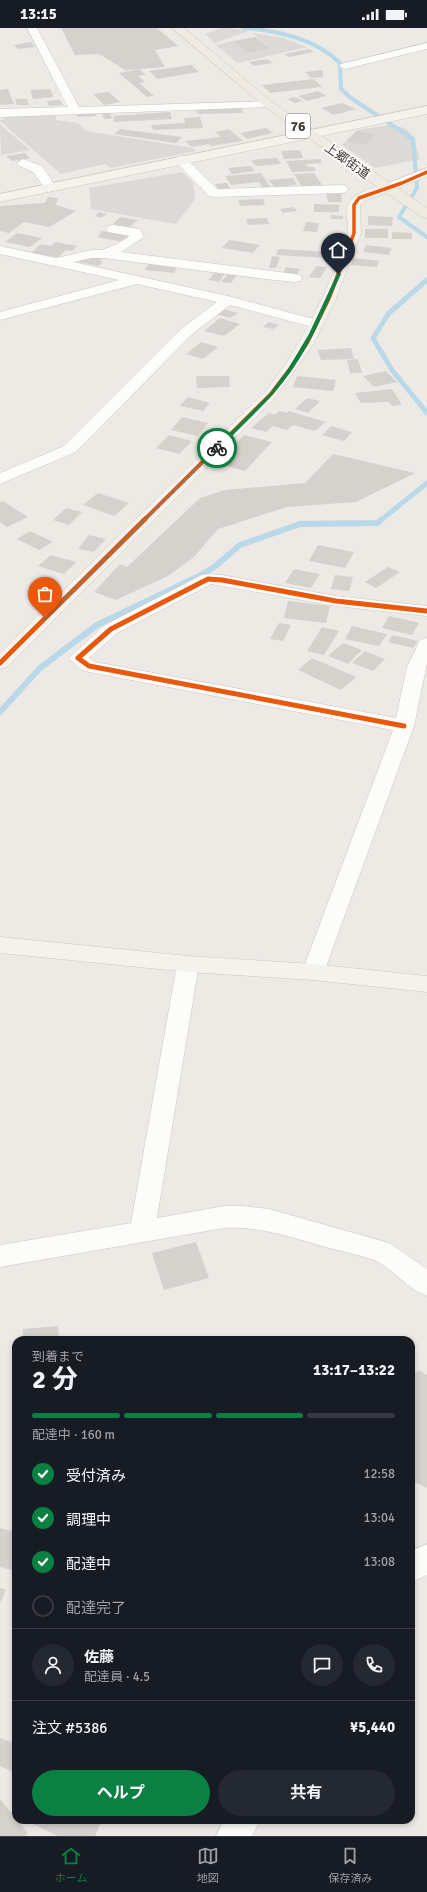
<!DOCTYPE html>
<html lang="ja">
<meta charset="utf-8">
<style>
:root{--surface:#171b24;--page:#242831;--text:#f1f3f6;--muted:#9ea1a6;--line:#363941;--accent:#0b8043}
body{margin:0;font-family:Signika,"Noto Sans JP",sans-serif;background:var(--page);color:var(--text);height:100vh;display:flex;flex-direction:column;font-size:15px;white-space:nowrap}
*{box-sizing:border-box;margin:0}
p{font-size:13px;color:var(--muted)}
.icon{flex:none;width:22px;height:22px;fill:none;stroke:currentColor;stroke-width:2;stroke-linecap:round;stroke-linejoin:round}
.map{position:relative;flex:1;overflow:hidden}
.details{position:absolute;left:12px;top:1308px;width:403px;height:488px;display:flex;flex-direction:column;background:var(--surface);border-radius:12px;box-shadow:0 2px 6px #0003}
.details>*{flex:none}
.pin{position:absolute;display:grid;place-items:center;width:34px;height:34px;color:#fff;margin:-41px -17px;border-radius:50% 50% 50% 0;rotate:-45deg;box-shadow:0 0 4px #0007}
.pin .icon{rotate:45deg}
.courier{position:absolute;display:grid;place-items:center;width:40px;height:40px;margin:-20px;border:3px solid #0b8043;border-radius:50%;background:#fff;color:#222;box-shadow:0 1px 5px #0007}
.head em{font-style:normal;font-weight:700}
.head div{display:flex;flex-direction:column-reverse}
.head{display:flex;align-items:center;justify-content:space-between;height:68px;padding:0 20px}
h1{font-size:26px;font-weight:700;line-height:30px}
.bar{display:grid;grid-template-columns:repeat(4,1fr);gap:6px 4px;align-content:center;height:48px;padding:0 20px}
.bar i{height:5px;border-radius:3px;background:var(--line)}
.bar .selected{background:var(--accent)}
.bar p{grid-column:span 4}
.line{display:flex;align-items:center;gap:10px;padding:0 20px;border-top:1px solid var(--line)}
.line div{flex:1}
.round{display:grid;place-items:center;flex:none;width:42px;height:42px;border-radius:21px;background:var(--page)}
ol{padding:0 20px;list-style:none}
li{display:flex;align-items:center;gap:12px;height:44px}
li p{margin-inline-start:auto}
li .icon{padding:4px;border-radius:50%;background:var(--accent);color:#fff;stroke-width:4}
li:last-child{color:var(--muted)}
li i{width:22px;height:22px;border:2px solid var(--line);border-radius:50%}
.primary-button{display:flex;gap:8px;margin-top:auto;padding:8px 20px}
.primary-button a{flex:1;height:46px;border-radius:24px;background:var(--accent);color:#fff;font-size:16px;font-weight:700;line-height:46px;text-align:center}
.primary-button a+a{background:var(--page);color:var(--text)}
.status{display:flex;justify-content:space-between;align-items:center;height:28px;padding:0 20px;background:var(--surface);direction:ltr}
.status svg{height:11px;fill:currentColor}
.menu{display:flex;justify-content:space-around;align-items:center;height:56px;border-top:1px solid var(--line);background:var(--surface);font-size:11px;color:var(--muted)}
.menu a{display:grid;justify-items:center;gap:2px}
.menu .selected{color:var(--accent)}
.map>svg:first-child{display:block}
</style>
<div class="status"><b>13:15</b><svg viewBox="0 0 49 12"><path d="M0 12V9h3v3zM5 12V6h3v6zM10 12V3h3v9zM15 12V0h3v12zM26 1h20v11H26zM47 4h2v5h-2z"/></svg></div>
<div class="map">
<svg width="427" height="1808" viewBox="0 0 427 1808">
<rect width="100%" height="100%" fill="#edeae6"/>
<g fill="#dcd9d6">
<path d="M221,0H229L249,3L215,15L205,6Z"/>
<path d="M253,5L283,10L307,19L238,35L216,17L233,13L248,25L271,21Z"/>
<path d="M56,87V92L78,95L86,103L193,120L196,123L111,140L105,136L61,146L0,93L7,88Z"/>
<path d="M0,96L30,122L1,127Z"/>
<path d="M389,97L405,100L412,107L420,131L375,140L342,117L357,102Z"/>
<path d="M182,144L193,154L195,171L176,196L91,181L89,160Z"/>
</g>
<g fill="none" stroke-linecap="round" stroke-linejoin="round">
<path stroke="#b9d8e8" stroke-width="4" d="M243,0C277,2 316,11 340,35L341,61L351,70L413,111L417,160L399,189L427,209"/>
<g stroke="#b9d8e8" stroke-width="5">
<path d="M427,252L389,285L373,310L392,342L427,385"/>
<path d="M381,492L427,455"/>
</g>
<path stroke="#b9d8e8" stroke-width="6" d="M0,684L40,640L97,597L199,548L213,540L240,517L300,496L378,495L382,491"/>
</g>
<g fill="#d5d1cd">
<path d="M61,0H157L178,18L155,22L165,39L125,42L99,26L75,27Z"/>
<path d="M256,9L271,21L248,25L233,13Z"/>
<path d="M31,14L35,19L18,21L14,17Z"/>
<path d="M309,21L314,24L289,29L284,26Z"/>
<path d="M267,31L273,35L254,38L249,34Z"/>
<path d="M191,37L199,44L157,51L149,43Z"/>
<path d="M139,41L146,47L138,48L145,54L139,55L154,68L147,69L119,45Z"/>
<path d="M323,42V49L311,50L305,44Z"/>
<path d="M314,51L322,59L270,65L262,57Z"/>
<path d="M8,61L14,76L0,77V62Z"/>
<path d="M50,61L54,69L33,71L30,62Z"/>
<path d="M318,63L326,68L307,73L298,68Z"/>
<path d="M109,64L120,74L104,77L93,66Z"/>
<path d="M294,69L303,73L295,75L287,71Z"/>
<path d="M15,71H27L29,77H17Z"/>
<path d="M60,72L63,77L49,78L47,73Z"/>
<path d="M342,75L356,81L334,87L321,80Z"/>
<path d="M241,79L243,85L197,86L196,81Z"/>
<path d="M96,83V88L77,89V84Z"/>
<path d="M109,83L112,91H104L102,84Z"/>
<path d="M170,84L172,91L114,94L113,88Z"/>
<path d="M200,89L203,100L153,102L151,97L185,95L184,90Z"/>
<path d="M266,100L273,105L247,111L240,105Z"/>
<path d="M120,101L182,109L176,115L114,106Z"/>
<path d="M229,101L243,113L211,118L209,116L192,119L185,113L221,109L215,104Z"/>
<path d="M356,103L375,106L366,117L347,114Z"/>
<path d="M300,122L303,130L284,131L281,123Z"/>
<path d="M25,125L30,130L12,133L6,128Z"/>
<path d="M277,130L281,136L256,138L251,132Z"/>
<path d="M320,131L322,135L306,136L308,139H314L316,143L292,144L286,133Z"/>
<path d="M251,138L255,143L232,146L228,140Z"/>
<path d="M261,145L272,161L264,162L259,154L231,157L225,148Z"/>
<path d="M314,145L322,157L302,159L294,146Z"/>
<path d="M293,150L297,157L274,159L269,152Z"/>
<path d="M227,155L231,162L219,163L215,156Z"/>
<path d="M341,164L342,174H328L326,165Z"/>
<path d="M48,169L58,170L56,177L76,183L49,199L24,194L9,205L0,203V178L45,175Z"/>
<path d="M263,171L265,177L240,178L238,172Z"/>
<path d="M314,176L339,177V184H314Z"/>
<path d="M294,179L297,183L283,185L280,181Z"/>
<path d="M99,184L107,186L101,190L95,188Z"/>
<path d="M331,187L343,188V191H331Z"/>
<path d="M368,188L393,189L392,198L368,197Z"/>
<path d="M120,189L138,192L130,199L113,196Z"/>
<path d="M267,190L269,196L248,197L246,191Z"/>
<path d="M306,194L319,195L317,204L303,203Z"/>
<rect x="365" y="201" width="23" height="9"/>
<path d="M102,203L129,208L123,214L97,209Z"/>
<path d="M392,204L412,205V211H392Z"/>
<path d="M17,205L42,210L30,219L5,214Z"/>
<path d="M229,212L260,217L253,225L222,220Z"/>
<path d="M55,214L77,218L72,223L66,222L57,230L31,225L41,216L51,218Z"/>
<path d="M366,217L392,220L389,227L363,224Z"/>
<path d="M278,221L327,224L326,230L276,227Z"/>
<path d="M272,228L280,229L276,240H269Z"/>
<path d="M91,229L102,231L100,233L103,234L98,238L78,234L82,231L88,232Z"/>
<path d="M353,230L379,233L377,239L351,237Z"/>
<path d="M149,235L178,238L174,245L145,242Z"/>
<path d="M316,238L327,239L320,250L309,249Z"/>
<path d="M286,239L300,241L297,247L283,245Z"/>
<path d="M215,244L225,246L219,254L209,252Z"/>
<path d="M228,246L237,247L231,255L221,254Z"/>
<path d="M224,281L238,285L230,290L216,286Z"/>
<path d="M220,290L240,296L224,308L204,303Z"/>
<path d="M269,294L279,297L273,301L263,299Z"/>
<path d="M201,314L218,319L203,331L186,326Z"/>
<path d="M351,320L354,331L321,332L317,322Z"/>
<path d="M358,331L362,345H350L347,332Z"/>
<path d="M386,343L397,354L374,359L363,348Z"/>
<path d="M196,348H229L230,359L197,360Z"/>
<path d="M297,348L336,352L333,363L293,359Z"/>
<path d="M392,361L402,377L392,378L389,374L361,375L355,365Z"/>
<path d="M188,369L210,375L203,383L180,378Z"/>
<path d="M307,370L320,373L308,385L295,381Z"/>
<path d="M279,383L287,385L289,383L326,394L315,403L293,397L287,402L273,398L266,404L251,400L269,385L275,387Z"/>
<path d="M182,389L208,395L197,408L171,402Z"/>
<path d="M331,398L352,404L344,413L322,407Z"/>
<path d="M169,407L192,413L179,426L156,420Z"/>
<path d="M244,407L272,414L245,443L216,435Z"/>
<path d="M333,426L415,445L356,474L287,479L218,501L194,529L168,548L116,572L94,564L120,536L127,539L200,470L225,462L305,455Z"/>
<path d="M98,465L129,475L114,488L83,477Z"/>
<path d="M3,473L28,489L7,499L0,494V474Z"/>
<path d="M66,480L82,484L69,497L53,492Z"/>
<path d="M30,503L53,514L39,522L17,511Z"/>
<path d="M89,507L106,511L94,524L78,521Z"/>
<path d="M318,517L354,524L345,540L309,533Z"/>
<path d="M51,527L76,534L64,546L38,538Z"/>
<path d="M388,539L400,544L376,560L365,554Z"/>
<path d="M294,541L320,546L311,560L285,555Z"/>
<path d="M335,547L353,549L349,563L331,561Z"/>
<path d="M288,573L330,578L326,595L284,590Z"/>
<path d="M389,588L419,595L412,607L382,600Z"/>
<path d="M279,595L291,597L283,613L270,611Z"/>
<path d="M352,598L387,606L379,618L345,611Z"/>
<path d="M322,599L339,603L324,627L307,623Z"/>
<path d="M393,607L418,613L413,620L388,614Z"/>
<path d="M343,615L362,622L348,636L328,628Z"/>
<path d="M365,623L385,631L373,643L352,635Z"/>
<path d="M312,630L356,649L341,662L298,642Z"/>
<path d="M196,1214L209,1250L164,1262L152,1225Z"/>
<path d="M58,1298L59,1312H23V1301Z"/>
<path d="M418,1342L427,1347V1460L411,1452V1354Z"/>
<path d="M0,1500L16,1504V1543L0,1539Z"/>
<path d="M0,1560L6,1562L0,1575Z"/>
<path d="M0,1710L16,1716V1745L0,1738Z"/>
<path d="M0,1771L28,1805L25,1808H0Z"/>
<path d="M25,1792H102L95,1808H58Z"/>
</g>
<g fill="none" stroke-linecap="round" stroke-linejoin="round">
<defs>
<g id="street">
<path d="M27,0H37L79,79L268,73L274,76L268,79L0,89V81L68,79Z"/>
<path d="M427,15V21L345,41L339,38L341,36Z"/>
<path d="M181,128L185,129L217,161L342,157L346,158L348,161L346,164L342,165L214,169L209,168L177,135L175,132L177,129Z"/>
<path d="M23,131L42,138L56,159L54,162H46L33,144L19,138L17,135Z"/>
<path d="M427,140V148L391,163H383L381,160L383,157Z"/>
<path d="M113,197L140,201L144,209L121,224L295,246L300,247L302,250L300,253L295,254L265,251L104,230H92L73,234L228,268L321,293L323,296L321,299L316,300L230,277L191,307L76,424L0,456V445L64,418L181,301L217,274L137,256L0,292V284L119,252L0,226V218L56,230L92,222H102L115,217L130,208L108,204L106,201L108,198Z"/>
<path d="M208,546L222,547L336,568L427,578V588L336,578L211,556L117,605L89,630L95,634L396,690L407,639L420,612L427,610V635L414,698L324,944L321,950L313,952L305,950L302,944L393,702L89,644L82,642L69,630L105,597L202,547Z"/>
<path d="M188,928L196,930L199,936L157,1190L224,1178H243L269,1181L382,1213L391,1216L427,1241V1268C407,1261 394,1241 374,1232C360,1227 344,1224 329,1220C294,1210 261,1198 224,1200L0,1239V1217L131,1195L177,936L180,930Z"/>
<path d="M427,1516V1547L411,1554V1523Z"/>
<path d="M224,1792H260L252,1808H216Z"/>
</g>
<g id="secondary">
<path d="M427,78V86L0,174V166Z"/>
<path d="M387,156L391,157L393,160L391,163L364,173L360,177L361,205L336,270L314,315L276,369L7,639L0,641V625L266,363C302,316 329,263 347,207C350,197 344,185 348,177C353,164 375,159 387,156Z"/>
<path d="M0,909L188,928L313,936L427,948V964L313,952L188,944L0,925Z"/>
</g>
<path id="primary" d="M172,0H184L272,74L427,180V190L422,189L383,163L264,78Z"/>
</defs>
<use href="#street" stroke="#c9c6c2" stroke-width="1"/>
<use href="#secondary" stroke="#ccc6be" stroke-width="1"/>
<use href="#primary" stroke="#cec5b5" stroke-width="1"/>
<use href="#street" fill="#fcfcfb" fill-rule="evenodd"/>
<use href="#secondary" fill="#f5f2ed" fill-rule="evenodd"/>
<use href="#primary" fill="#efeae2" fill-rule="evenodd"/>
<defs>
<path id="cycleway-far2" d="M349,219L354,205V177L359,170L402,155L427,144"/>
<path id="cycleway-far1" d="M144,492L271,366L290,341L307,315L329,270L349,218"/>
<g id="cycleway">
<path d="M0,635L145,491"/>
<path d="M404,698L89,638L78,630L111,601L208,551L222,552L336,573L427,583"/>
</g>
</defs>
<use href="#cycleway-far2" stroke="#fff" stroke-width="5"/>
<use href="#cycleway-far1" stroke="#fff" stroke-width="5.5"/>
<use href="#cycleway" stroke="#fff" stroke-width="7"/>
<use href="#cycleway-far2" stroke="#e8590c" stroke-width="3.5"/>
<use href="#cycleway-far1" stroke="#e8590c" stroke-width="4"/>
<use href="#cycleway" stroke="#e8590c" stroke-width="5"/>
</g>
<path fill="#0b8043" d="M338,244L341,246C326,278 313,312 292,342C272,371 244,395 219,421H216V419L270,365L288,341L309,306Z"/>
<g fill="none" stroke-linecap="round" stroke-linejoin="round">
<path stroke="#7d7872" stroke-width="4" stroke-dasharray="0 7.2" d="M45,590L217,420"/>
</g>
<g text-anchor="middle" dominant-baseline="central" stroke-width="3.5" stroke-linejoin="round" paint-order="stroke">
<g font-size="13" fill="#413b34" stroke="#fff">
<text transform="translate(347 133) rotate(35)">上郷街道</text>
</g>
<rect fill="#fff" stroke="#7a7671" stroke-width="1" x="286" y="86" width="24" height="24" rx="3"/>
<g font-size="14" font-weight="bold" fill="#413b34">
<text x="298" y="98">76</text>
</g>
</g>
</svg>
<div class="pin" style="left:45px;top:590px;background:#ea580c"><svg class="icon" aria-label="bag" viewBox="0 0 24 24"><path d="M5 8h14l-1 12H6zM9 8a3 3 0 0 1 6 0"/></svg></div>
<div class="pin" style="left:338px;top:246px;background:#1f2937"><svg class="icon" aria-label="home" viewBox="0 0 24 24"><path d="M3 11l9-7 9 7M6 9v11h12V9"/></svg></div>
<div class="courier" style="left:217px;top:420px"><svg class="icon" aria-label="bike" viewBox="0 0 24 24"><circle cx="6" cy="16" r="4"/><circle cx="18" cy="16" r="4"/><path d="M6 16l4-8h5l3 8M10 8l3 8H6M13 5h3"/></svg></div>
<section class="details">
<div class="head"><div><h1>2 分</h1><p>到着まで</p></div><em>13:17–13:22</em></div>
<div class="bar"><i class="selected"></i><i class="selected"></i><i class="selected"></i><i></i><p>配達中 · 160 m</p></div>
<ol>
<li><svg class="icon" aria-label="check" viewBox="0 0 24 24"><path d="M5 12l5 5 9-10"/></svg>受付済み<p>12:58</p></li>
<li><svg class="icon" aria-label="check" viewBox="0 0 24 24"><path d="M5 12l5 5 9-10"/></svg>調理中<p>13:04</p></li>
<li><svg class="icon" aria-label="check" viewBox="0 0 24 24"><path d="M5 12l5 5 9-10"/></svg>配達中<p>13:08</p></li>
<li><i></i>配達完了</li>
</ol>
<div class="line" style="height:72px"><a class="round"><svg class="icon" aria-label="person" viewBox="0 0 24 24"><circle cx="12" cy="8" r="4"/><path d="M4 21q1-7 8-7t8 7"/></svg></a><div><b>佐藤</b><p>配達員 · 4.5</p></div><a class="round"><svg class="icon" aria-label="chat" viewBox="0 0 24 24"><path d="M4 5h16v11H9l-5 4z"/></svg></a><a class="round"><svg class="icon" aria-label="phone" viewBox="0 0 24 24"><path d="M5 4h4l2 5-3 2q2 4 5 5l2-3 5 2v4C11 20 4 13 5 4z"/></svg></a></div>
<div class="line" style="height:52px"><div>注文 #5386</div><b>¥5,440</b></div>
<div class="primary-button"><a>ヘルプ</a><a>共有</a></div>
</section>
</div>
<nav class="menu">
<a class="selected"><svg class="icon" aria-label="home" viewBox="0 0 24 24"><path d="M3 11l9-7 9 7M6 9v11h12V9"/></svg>ホーム</a>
<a><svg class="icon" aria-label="map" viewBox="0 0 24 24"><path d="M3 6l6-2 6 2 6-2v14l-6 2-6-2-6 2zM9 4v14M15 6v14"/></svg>地図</a>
<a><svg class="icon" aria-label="saved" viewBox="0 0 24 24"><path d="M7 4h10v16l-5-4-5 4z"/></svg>保存済み</a>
</nav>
